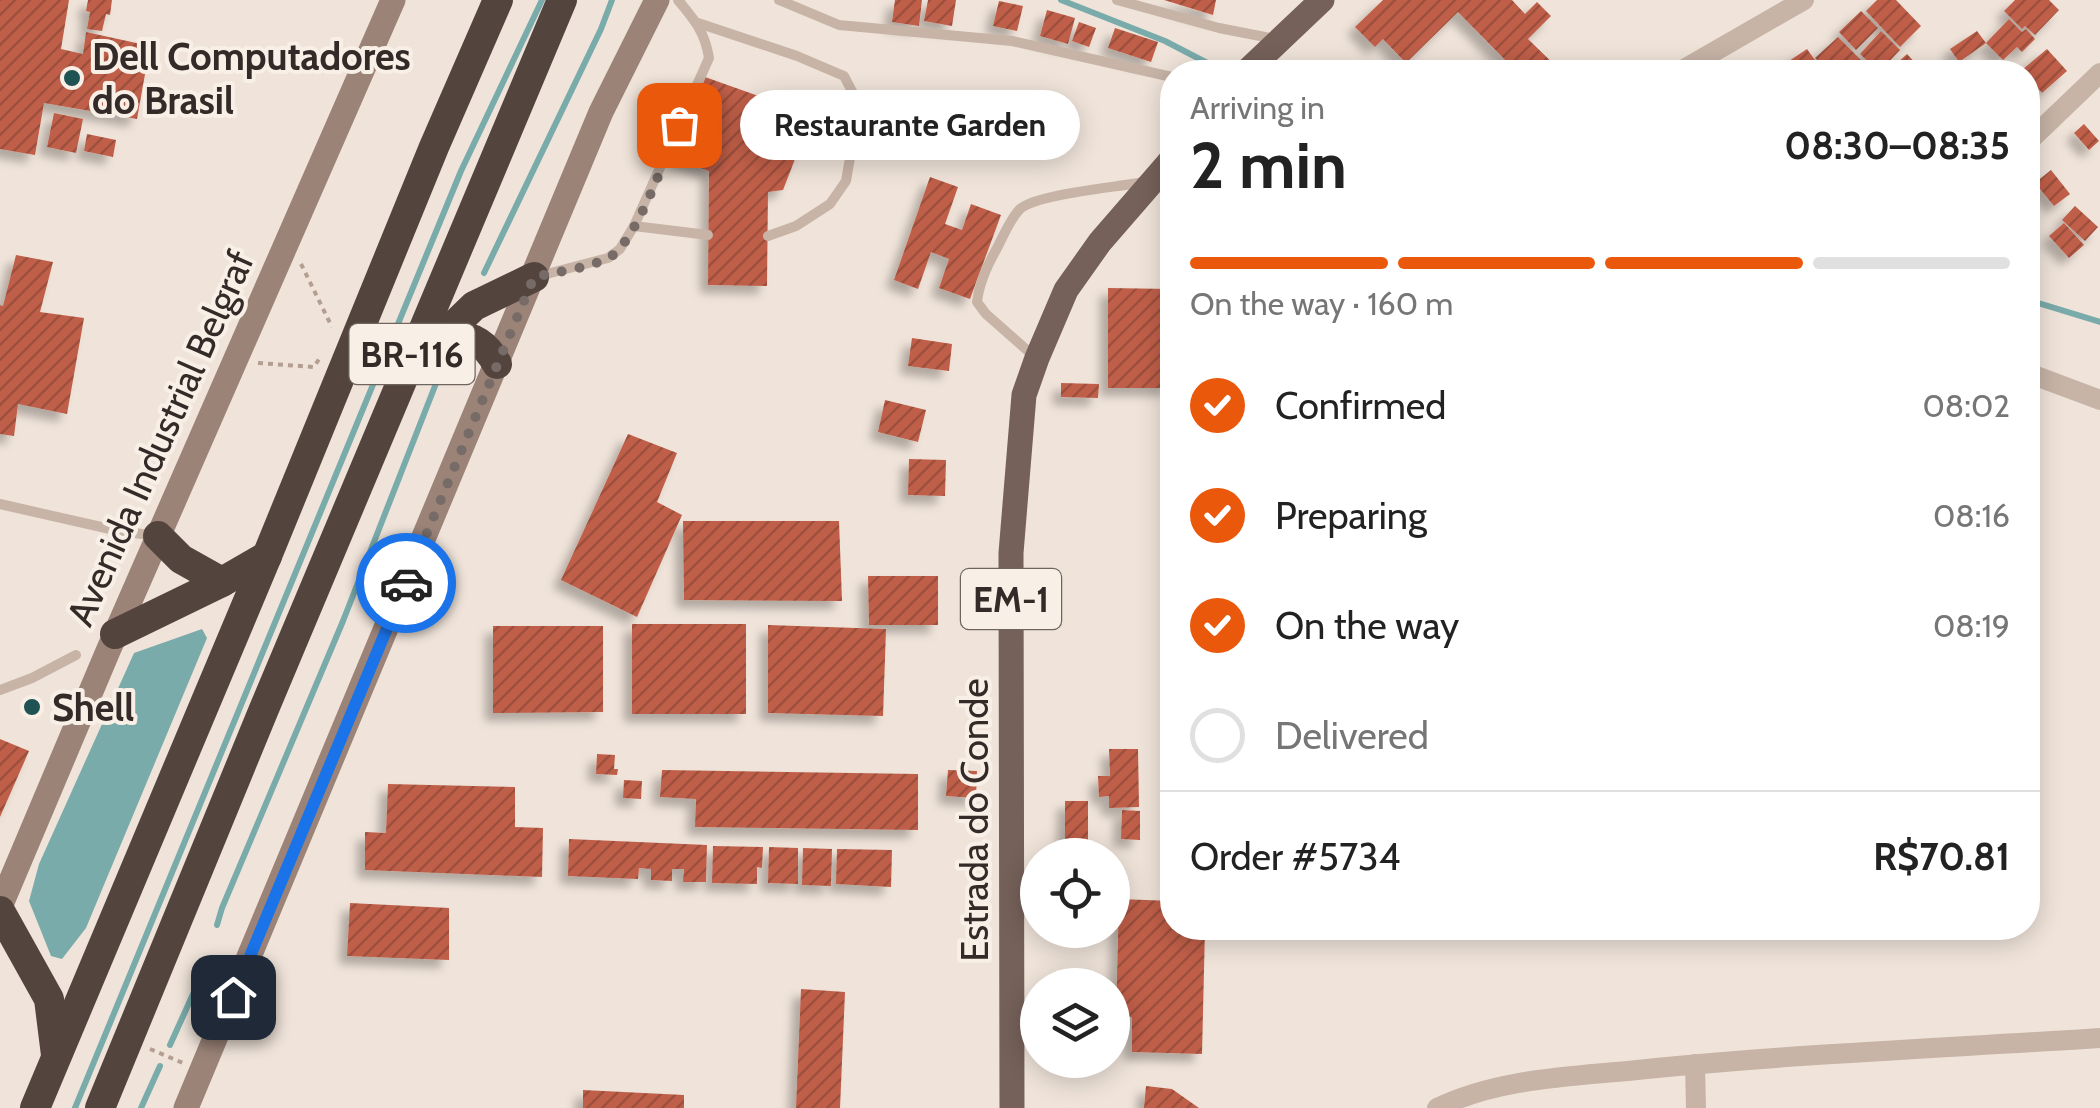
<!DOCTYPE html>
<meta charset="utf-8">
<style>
:root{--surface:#fff;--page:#f2f2f2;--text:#222;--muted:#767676;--line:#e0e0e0;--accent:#ea580c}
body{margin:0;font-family:Cabin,sans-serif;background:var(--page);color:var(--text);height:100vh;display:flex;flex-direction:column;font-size:38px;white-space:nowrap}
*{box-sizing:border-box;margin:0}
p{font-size:32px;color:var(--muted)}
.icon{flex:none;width:55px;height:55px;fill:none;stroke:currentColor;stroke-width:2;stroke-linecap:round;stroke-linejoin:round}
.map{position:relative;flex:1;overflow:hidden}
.drawer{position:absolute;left:1160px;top:60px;width:880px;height:880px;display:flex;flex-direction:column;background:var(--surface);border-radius:40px;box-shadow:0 5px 25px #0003}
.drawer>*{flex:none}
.buttons{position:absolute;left:1020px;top:838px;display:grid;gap:20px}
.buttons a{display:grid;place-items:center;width:110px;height:110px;border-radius:50%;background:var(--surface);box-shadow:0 5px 25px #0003;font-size:50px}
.pin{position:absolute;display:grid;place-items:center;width:85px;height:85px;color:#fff;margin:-42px;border-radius:20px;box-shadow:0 5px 15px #0006}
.courier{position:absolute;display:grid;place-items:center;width:100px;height:100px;margin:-50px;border:8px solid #1a73e8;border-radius:50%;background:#fff;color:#222;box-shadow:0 2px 12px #0007}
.bubble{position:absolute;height:70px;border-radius:35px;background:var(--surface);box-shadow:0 5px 25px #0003;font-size:32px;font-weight:700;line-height:70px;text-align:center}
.overview em{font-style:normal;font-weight:700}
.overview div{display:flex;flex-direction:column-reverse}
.overview{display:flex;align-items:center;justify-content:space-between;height:170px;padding:0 30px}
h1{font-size:65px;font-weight:700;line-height:75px}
.bar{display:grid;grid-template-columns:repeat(4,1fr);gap:15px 10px;align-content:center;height:120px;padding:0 30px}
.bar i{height:12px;border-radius:8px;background:var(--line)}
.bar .current{background:var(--accent)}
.bar p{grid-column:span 4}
.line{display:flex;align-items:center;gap:25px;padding:0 30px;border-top:2px solid var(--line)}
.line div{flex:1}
ol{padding:0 30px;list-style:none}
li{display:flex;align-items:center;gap:30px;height:110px}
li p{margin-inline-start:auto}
li .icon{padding:10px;border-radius:50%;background:var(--accent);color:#fff;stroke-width:4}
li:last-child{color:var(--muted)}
li i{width:55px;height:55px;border:5px solid var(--line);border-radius:50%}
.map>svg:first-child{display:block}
</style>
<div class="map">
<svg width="2100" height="1108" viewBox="0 0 2100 1108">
<defs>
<pattern id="building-hatch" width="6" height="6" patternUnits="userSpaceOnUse" patternTransform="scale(2.5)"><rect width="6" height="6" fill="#c05f48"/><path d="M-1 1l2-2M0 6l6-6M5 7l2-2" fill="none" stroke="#9d4f3c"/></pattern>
<filter id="shadow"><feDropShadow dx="-8" dy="8" stdDeviation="5" flood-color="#0004"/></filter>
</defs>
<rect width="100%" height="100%" fill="#f0e4da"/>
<path fill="#7aabab" d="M202,629L207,638L86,928L62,959L51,956L29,901L39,864L134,653Z"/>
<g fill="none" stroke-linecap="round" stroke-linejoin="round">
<g stroke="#7aabab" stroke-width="6">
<path d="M1061,0L1165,41L1217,68"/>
<path d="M484,273L601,29L612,0"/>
<path d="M2028,300L2100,322"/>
<path d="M217,925L222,908L343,621L444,363L453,350"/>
<path d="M170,1045L203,972"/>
<path d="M75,1108L461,171L542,0"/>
<path d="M141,1108L160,1066"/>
</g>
</g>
<g fill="url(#building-hatch)" filter="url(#shadow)">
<path d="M0,0H69L61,49L83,54L86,32L150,46L137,119L44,103L35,155L0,149Z"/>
<path d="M88,0H112L110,15L106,14L102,31L87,29L90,12L86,11Z"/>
<path d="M895,0H922L919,26L892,22Z"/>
<path d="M928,0H956L952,26L924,21Z"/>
<path d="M1164,0H1216L1213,15Z"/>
<path d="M1383,0H1512L1525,14L1537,2L1551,16L1528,39L1562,72H1517L1458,12L1406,63L1383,39L1375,47L1355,27Z"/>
<path d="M1877,0H1896L1921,26L1900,47L1866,11Z"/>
<path d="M2015,0H2049L2059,10L2035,35L2025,26L2022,29L2004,11Z"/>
<path d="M999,1L1023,6L1017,31L993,26Z"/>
<path d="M1047,10L1075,18L1068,44L1040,36Z"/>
<path d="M1861,11L1878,28L1856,50L1839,32Z"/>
<path d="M2009,19L2022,32L2026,29L2035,39L2022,52L2017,47L2003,60L1986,43Z"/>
<path d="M1079,22L1096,28L1089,47L1072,41Z"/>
<path d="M1115,28L1158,42L1151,62L1108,48Z"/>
<path d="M1881,31L1900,50L1879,72L1860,54Z"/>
<path d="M1977,31L1986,43L1959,62L1950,49Z"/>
<path d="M1838,37L1866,65L1858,72H1829L1815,58Z"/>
<path d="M1807,49L1822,70L1818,72H1788L1783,65Z"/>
<path d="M2047,49L2067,71L2042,93L2028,76V72L2022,70Z"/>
<path d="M1907,54L1921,69L1918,72H1887Z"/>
<path d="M705,77L812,115L783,190L768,192L767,286L708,285L709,171L676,159Z"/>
<path d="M54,113L83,119L76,153L47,147Z"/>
<path d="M2084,124L2099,141L2089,150L2074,133Z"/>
<path d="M87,134L116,140L113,157L84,151Z"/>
<path d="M2051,170L2070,194L2054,206L2035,183Z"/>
<path d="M930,177L958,187L945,224L962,230L971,204L1001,215L970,299L939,288L949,259L931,252L918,289L894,280Z"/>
<path d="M2075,206L2098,227L2085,241L2062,220Z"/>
<path d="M2064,223L2084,245L2069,258L2049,236Z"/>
<path d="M16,255L53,262L40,312L84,318L67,414L18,404L14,436L0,434V305L3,306Z"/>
<path d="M1108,288L1172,289V388H1108Z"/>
<path d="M912,338L952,344L949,371L908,366Z"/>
<path d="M1061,383L1099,384L1098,398L1061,397Z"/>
<path d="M885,400L926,410L918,442L878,432Z"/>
<path d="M628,434L677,453L657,502L682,515L637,617L561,580Z"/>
<path d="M909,459L946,460L945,496L908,495Z"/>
<path d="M683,521H839L842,601L684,600Z"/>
<path d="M868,576H938V625H869Z"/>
<rect x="632" y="624" width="114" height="90"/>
<path d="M768,625L886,629L883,716L768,713Z"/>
<path d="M493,626H603V712L493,713Z"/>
<path d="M0,739L29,751L0,817Z"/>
<path d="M1109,749H1138L1139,807L1109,808V796L1099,797L1098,776H1110Z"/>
<path d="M597,754L615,755L614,769H618L617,775L596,774Z"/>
<path d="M662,770L918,774V830L695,827L696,799L660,797Z"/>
<path d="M948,770L977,771L976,798L946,796Z"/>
<path d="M624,780L642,781L641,799L623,798Z"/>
<path d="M388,784L515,787V827L543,828L542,877L365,870V832L386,833Z"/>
<rect x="1065" y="801" width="23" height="54"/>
<path d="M1122,810L1140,811V840L1121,839Z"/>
<path d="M569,839L707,845L706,882H683L684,869H672V881L651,880V869L639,868L638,879L568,876Z"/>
<path d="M713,846L763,847L762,868L757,867V884L712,883Z"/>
<path d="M769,847L798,848V884L768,883Z"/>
<path d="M803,848L832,849L831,886L802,885Z"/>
<path d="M837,849L892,850L891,887L836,884Z"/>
<path d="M1119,899L1172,901V928H1205L1202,1054L1132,1052V1017L1116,1016Z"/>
<path d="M350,903L449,908V960L347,956Z"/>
<path d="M801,989L845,992L840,1108H796Z"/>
<path d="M1146,1086L1172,1089L1199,1108H1144Z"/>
<path d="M583,1090L684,1095V1108H583Z"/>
</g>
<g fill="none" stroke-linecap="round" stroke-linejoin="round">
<g stroke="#b39e91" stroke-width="4" stroke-dasharray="5 5" stroke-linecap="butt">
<path d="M301,264L332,327"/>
<path d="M258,363L314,367L319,359"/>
<path d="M150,1049L183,1063"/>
</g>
<g stroke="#c7b4a7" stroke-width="10">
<path d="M779,0L839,25L1012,41L1172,77"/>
<path d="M1117,0L1219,28L1275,39"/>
<path d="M698,23L797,56L844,76L855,97L857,117L846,181L830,204L796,226L768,236"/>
<path d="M634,226L708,235"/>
<path d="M539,276L608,258L620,249L634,226L709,58C705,32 694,19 678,0"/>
<path d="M1036,358L986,314L977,302C979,284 987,266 996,250C1003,237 1010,219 1020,209C1036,194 1119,187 1144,182"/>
<path d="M0,504L119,531L157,536"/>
<path d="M0,690L32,678L76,655"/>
</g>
<g stroke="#c7b4a7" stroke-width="20">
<path d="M1679,72L1804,0"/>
<path d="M2028,142L2100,73"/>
<path d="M2028,373L2100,400"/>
<path d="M1695,1064L1696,1108"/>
<path d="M1437,1108C1499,1078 1570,1077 1637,1070C1791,1054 1946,1048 2100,1038"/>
</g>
<g stroke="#9b8378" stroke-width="25">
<path d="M0,907L108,651L393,0"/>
<path d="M186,1108L601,112L657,0"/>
</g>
<g stroke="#756159" stroke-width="25">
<path d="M1246,72L1322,0"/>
<path d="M1012,1108L1011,553L1024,395L1037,358L1066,290L1100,242L1172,159"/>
</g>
<g stroke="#54443e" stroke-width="30">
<path d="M443,336C468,333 485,341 497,364"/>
<path d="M412,354L443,336L474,306L534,277"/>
<path d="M158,536L181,559L222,582"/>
<path d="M115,634L222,582L267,556"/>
<path d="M0,911L49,999L56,1055"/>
<path d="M35,1108L267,556L434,147L498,0"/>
<path d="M100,1108L264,709L562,0"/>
</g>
</g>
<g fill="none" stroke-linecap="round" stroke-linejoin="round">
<path stroke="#766b66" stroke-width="10" stroke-dasharray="0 18" d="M406,583L534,277C556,272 590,268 610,257C636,242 666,155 679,125"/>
<path stroke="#1a73e8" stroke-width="12" d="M233,997L406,583"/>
</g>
<g fill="#1f5253" stroke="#f8efe6" stroke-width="4">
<circle cx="72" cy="78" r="10"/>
<circle cx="32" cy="707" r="10"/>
</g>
<g text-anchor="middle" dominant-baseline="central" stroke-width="8" stroke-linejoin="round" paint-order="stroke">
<g fill="#f8efe6" stroke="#6f6560" stroke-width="2.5">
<rect x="349.5" y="324" width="125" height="60" rx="8"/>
<rect x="961" y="569" width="100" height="60" rx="8"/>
</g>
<g font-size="35" font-weight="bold" fill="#342a27">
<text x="412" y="354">BR-116</text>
<text x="1011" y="599">EM-1</text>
</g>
<g font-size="38" font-weight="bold" fill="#342a27" stroke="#f8efe6" text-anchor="start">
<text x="92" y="56">Dell Computadores<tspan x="92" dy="44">do Brasil</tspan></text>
<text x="52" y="707">Shell</text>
</g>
<g font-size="38" fill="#342a27" stroke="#f8efe6">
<text transform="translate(160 438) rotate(-66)">Avenida Industrial Belgraf</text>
<text transform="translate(974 820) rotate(-90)">Estrada do Conde</text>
</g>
</g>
</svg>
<div class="buttons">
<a><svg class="icon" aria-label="locate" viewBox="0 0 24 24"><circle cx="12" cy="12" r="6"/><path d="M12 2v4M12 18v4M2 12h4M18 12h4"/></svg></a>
<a><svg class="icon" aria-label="layers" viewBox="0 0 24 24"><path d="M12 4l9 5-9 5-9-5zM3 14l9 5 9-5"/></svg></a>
</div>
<div class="pin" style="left:679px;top:125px;background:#ea580c"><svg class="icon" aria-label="bag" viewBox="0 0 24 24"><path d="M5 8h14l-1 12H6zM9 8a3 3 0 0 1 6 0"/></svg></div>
<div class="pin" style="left:233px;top:997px;background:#1f2937"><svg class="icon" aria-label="home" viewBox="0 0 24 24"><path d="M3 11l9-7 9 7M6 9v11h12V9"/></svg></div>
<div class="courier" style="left:406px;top:583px"><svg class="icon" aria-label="car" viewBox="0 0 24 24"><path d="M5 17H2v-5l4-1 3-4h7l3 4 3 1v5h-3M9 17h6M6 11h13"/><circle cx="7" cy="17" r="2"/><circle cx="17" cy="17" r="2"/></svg></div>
<div class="bubble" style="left:740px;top:90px;width:340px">Restaurante Garden</div>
<section class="drawer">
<div class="overview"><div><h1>2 min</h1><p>Arriving in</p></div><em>08:30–08:35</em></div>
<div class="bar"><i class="current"></i><i class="current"></i><i class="current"></i><i></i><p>On the way · 160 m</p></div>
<ol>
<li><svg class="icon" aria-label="check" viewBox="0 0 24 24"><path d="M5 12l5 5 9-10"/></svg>Confirmed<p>08:02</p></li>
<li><svg class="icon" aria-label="check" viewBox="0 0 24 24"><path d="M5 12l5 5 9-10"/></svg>Preparing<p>08:16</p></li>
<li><svg class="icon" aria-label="check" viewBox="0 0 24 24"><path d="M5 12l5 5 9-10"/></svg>On the way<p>08:19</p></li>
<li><i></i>Delivered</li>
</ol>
<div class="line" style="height:130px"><div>Order #5734</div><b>R$70.81</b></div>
</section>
</div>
